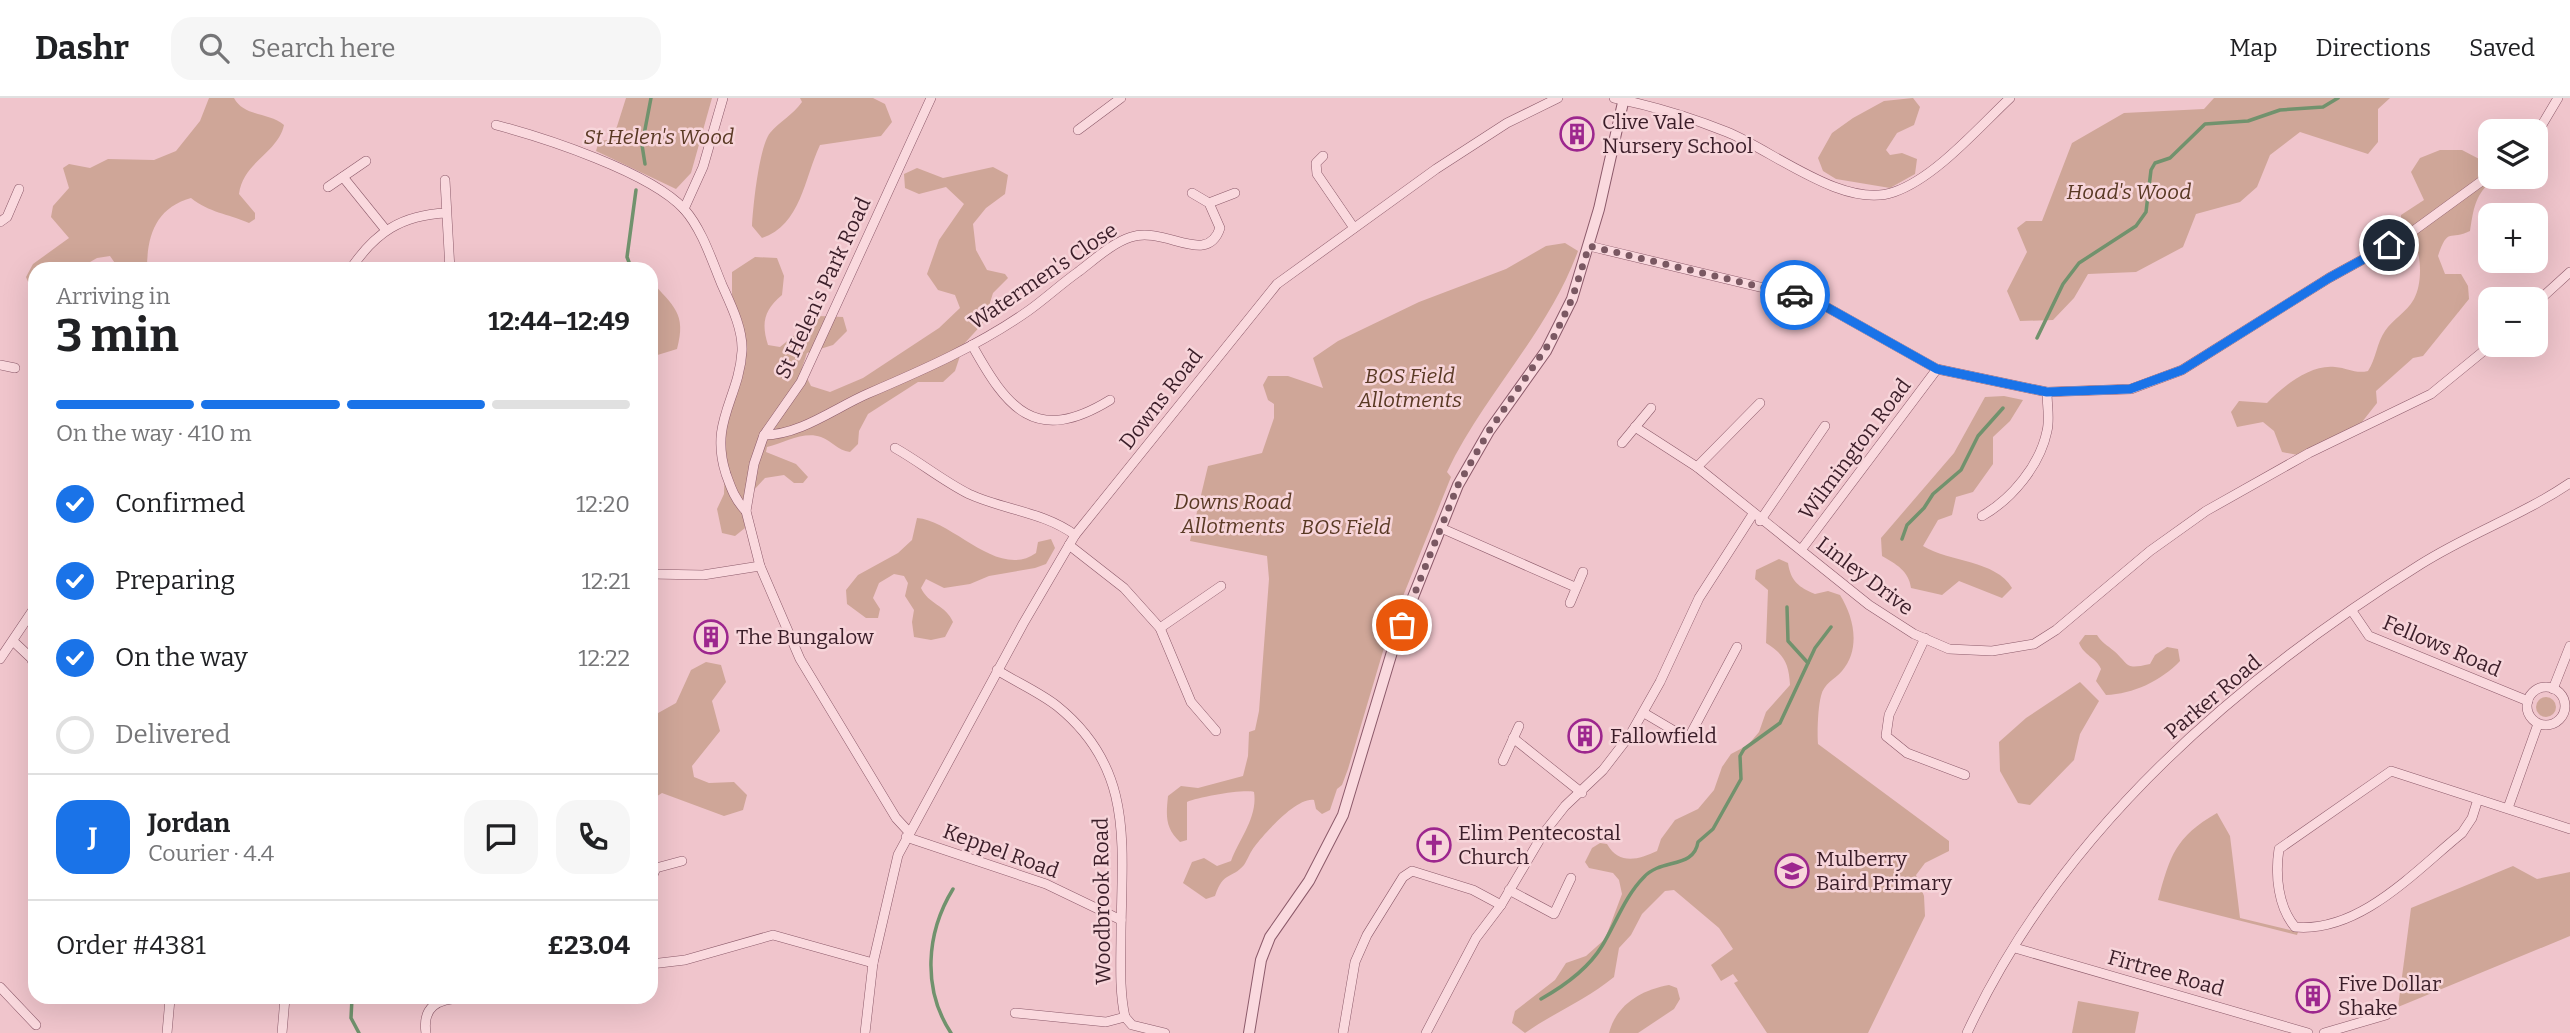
<!DOCTYPE html>
<meta charset="utf-8">
<style>
:root{--surface:#fff;--page:#f6f6f6;--text:#202124;--muted:#757577;--line:#e0e0e0;--accent:#1a73e8}
body{margin:0;font-family:Bitter,serif;background:var(--page);color:var(--text);height:100vh;display:flex;flex-direction:column;font-size:26px;white-space:nowrap}
*{box-sizing:border-box;margin:0}
p{font-size:23px;color:var(--muted)}
.icon{flex:none;width:38px;height:38px;fill:none;stroke:currentColor;stroke-width:2;stroke-linecap:round;stroke-linejoin:round}
.map{position:relative;flex:1;overflow:hidden}
.side{position:absolute;left:28px;top:164px;width:630px;height:742px;display:flex;flex-direction:column;background:var(--surface);border-radius:21px;box-shadow:0 7px 28px #0002}
.side>*{flex:none}
.fabs{position:absolute;left:2478px;top:21px;display:grid;gap:14px}
.fabs a{display:grid;place-items:center;width:70px;height:70px;border-radius:14px;background:var(--surface);box-shadow:0 7px 28px #0002;font-size:35px}
.pin{position:absolute;display:grid;place-items:center;width:60px;height:60px;color:#fff;margin:-30px;border:4px solid #fff;border-radius:50%;box-shadow:0 2px 7px #0007}
.courier{position:absolute;display:grid;place-items:center;width:70px;height:70px;margin:-35px;border:5px solid #1a73e8;border-radius:50%;background:#fff;color:#222;box-shadow:0 2px 9px #0007}
.summary em{font-style:normal;font-weight:700}
.summary div{display:flex;flex-direction:column-reverse}
.summary{display:flex;align-items:center;justify-content:space-between;height:119px;padding:0 28px}
h1{font-size:46px;font-weight:700;line-height:52px}
.bar{display:grid;grid-template-columns:repeat(4,1fr);gap:10px 7px;align-content:center;height:84px;padding:0 28px}
.bar i{height:9px;border-radius:5px;background:var(--line)}
.bar .active{background:var(--accent)}
.bar p{grid-column:span 4}
.line{display:flex;align-items:center;gap:18px;padding:0 28px;border-top:2px solid var(--line)}
.line div{flex:1}
.round{display:grid;place-items:center;flex:none;width:74px;height:74px;border-radius:21px;background:var(--page)}
ol{padding:0 28px;list-style:none}
li{display:flex;align-items:center;gap:21px;height:77px}
li p{margin-inline-start:auto}
li .icon{padding:7px;border-radius:50%;background:var(--accent);color:#fff;stroke-width:4}
li:last-child{color:var(--muted)}
li i{width:38px;height:38px;border:4px solid var(--line);border-radius:50%}
header{display:flex;align-items:center;gap:42px;box-sizing:border-box;height:98px;padding:0 35px;background:var(--surface);border-bottom:2px solid var(--line)}
header strong{font-size:33px}
nav{display:flex;gap:38px;margin-inline-start:auto;font-size:24px}
.search{width:490px;height:63px;background:var(--page);display:flex;align-items:center;gap:18px;box-sizing:border-box;padding:0 24px;border-radius:21px;color:var(--muted);font-size:26px}
.map>svg:first-child{display:block}
</style>
<header>
<strong>Dashr</strong>
<div class="search"><svg class="icon" aria-label="search" viewBox="0 0 24 24"><circle cx="10" cy="10" r="6"/><path d="M15 15l6 6"/></svg>Search here</div>
<nav><a>Map</a><a>Directions</a><a>Saved</a></nav>
</header>
<div class="map">
<svg width="2570" height="935" viewBox="0 0 2570 935">
<rect width="100%" height="100%" fill="#f0c5cc"/>
<g fill="#cfa698">
<path d="M209,0H234C244,19 269,14 284,27C278,55 243,64 239,96L255,115V121L249,125C226,115 210,115 191,100C156,110 147,137 147,171H119L110,158L97,160L78,171L35,172V194L32,193L26,179L33,166L69,140L51,119L53,108L69,90L63,70L69,66L90,70L108,61L154,62L176,53L200,23Z"/>
<path d="M626,0H712L691,75L676,91L596,53L599,43L613,41Z"/>
<path d="M800,0H873L885,6L892,24L881,38L820,47C804,81 801,127 762,140L752,128C753,109 759,49 770,35C779,24 793,17 802,4Z"/>
<path d="M1913,0L1920,9L1914,27L1897,35L1886,52L1890,57L1902,55L1917,61L1915,76L1890,90L1836,81L1823,73L1818,60L1832,35L1853,20L1884,3Z"/>
<path d="M2214,0H2390L2378,11V44L2368,56L2300,34L2270,57L2257,89L2240,104L2196,116L2183,149L2136,174L2088,176L2074,200L2053,222L2020,223L2007,193L2027,154L2017,130L2026,123H2042L2072,45L2124,15L2204,11Z"/>
<path d="M2440,52H2462L2483,63L2487,87C2474,101 2473,115 2470,133C2450,143 2448,128 2438,158L2445,176H2461L2468,188L2469,201L2423,258L2413,260L2376,293L2377,305L2362,324L2298,357L2282,354L2274,333L2263,324L2237,329L2231,314L2239,303L2267,305C2282,289 2310,266 2335,269C2348,270 2355,276 2368,273C2376,261 2377,244 2385,233C2393,221 2406,215 2414,201C2425,181 2421,138 2401,126V117L2424,102L2411,74L2420,60Z"/>
<path d="M993,69L1008,77L1005,96L986,110L973,126L976,152L987,172L1005,176L1008,180L993,195L984,224L964,246L955,273L943,284H918L868,316L859,333L858,346L850,354C837,352 832,343 821,339C803,333 785,345 767,349L766,354L796,366L808,379L803,385H794L784,377L765,380L743,404L745,430L735,438L722,435L717,411L724,396L726,325L746,263L743,228L732,197V174L755,159L777,160L784,178L782,197C764,212 761,225 768,247L780,249L818,218L843,219L847,233L833,247L807,255L802,270L811,288L830,294L863,280L939,230L960,210L955,197L938,192L927,176L939,142L964,106L946,89L919,96L905,90L904,76L917,70L943,80Z"/>
<path d="M1565,145L1578,153C1548,235 1484,296 1447,374L1451,379L1389,533L1348,671L1342,687L1337,691L1330,712L1322,716L1316,711L1314,702C1297,699 1266,734 1255,748C1250,754 1248,761 1244,767C1231,782 1224,772 1215,798L1206,801L1183,785L1192,764L1204,760L1217,768L1231,763C1239,741 1258,719 1254,694C1243,691 1199,699 1187,704V742L1180,744C1165,730 1166,718 1168,698L1181,688L1198,690L1243,678L1248,658L1249,634L1255,632L1259,613L1269,481L1267,458L1190,443L1208,368L1262,355L1274,320V306L1268,302L1263,287L1268,278H1288L1323,290L1313,260L1338,243L1419,204L1506,171L1546,148Z"/>
<path d="M651,183C673,208 687,215 677,251L651,259Z"/>
<path d="M2004,298L2023,302L2010,323L1993,339V366L1973,394L1956,399L1952,417L1938,422L1923,448C1949,464 1996,462 2012,490L2002,500L1959,483L1942,497L1911,490C1909,473 1896,466 1882,458L1881,440L1954,355L1985,299Z"/>
<path d="M917,420C954,423 998,482 1036,455L1038,444L1051,441L1055,450L1046,466L1035,470L989,478L970,486L944,490L926,481L921,490C928,506 946,507 953,524L945,539L931,542L914,539L912,524L914,512L905,498L908,485L904,478L894,476L879,485L873,500L880,511L878,520H866L847,506L846,492L858,477L898,455L912,442Z"/>
<path d="M1779,461L1788,465C1791,484 1799,489 1815,496L1828,493L1840,497C1854,519 1861,551 1842,573C1834,582 1824,585 1821,598C1818,609 1817,634 1818,646L1949,743V753L1925,765L1916,777L1924,798L1925,818L1868,935H1767L1734,885L1738,883L1733,876L1721,883L1711,867L1733,851L1719,830L1674,792L1665,793L1642,816L1631,837L1619,850L1614,879C1586,902 1555,914 1525,935L1512,925L1515,913L1555,882L1566,865L1586,858L1605,841L1622,796L1619,782L1613,775L1589,770L1585,764L1592,750L1600,745L1607,746C1619,767 1638,762 1657,753L1661,741L1675,722L1698,711L1714,692L1722,669L1731,656L1748,647L1759,634L1766,614L1790,587C1789,566 1784,556 1766,545L1768,492L1755,481L1756,472Z"/>
<path d="M2085,537H2097C2102,545 2107,547 2114,553C2130,567 2124,572 2150,566L2155,557L2167,549L2178,551L2180,563C2161,583 2133,596 2106,597L2096,583L2101,571C2096,559 2084,558 2079,545Z"/>
<path d="M706,564L721,567L726,584L712,603L720,633L692,668L694,679L709,685L734,684L747,697L743,712L724,718L662,695L651,702V619L676,605L691,572Z"/>
<path d="M2080,584L2099,603L2080,636L2074,662L2030,707L2018,705L2000,673L1999,644L2026,620Z"/>
<circle cx="2546" cy="609" r="10"/>
<path d="M2217,715L2230,738L2240,820L2298,834L2297,837L2158,802C2170,758 2175,739 2217,715Z"/>
<path d="M2513,768L2537,781L2570,774V838L2398,909L2411,810Z"/>
<path d="M1669,887L1677,890L1680,901L1674,911L1638,935H1609C1616,907 1641,892 1669,887Z"/>
<path d="M2078,903L2139,914L2135,935H2072Z"/>
</g>
<g fill="none" stroke-linecap="round" stroke-linejoin="round">
<g stroke="#71926d" stroke-width="3.5">
<path d="M645,66L642,47L651,0"/>
<path d="M632,172L627,159L636,92"/>
<path d="M2037,240L2063,186L2079,165L2136,128L2146,114L2151,72L2155,65L2170,60L2205,26L2248,23L2280,12L2323,9L2338,0"/>
<path d="M1902,441L1907,427L1924,410L1933,396L1961,372L1978,338L2003,310"/>
<path d="M1787,509L1788,543L1808,565"/>
<path d="M352,900L351,920L359,935"/>
<path d="M1541,901C1564,888 1588,871 1602,848C1616,825 1625,798 1644,779C1661,760 1694,771 1698,744L1713,731L1741,681L1740,658L1744,651L1780,625L1815,550L1831,529"/>
<path d="M951,935C922,891 926,835 953,791"/>
</g>
<defs>
<g id="minor">
<path d="M1614,0C1653,8 1690,19 1727,34C1772,52 1844,112 1894,94C1935,80 1978,30 2010,0"/>
<path d="M496,27C545,40 650,74 684,111C702,131 712,163 722,187C731,207 743,231 742,253C739,301 709,324 726,376C731,390 735,402 746,413"/>
<path d="M1078,32L1121,0"/>
<path d="M2536,37L2558,0"/>
<path d="M1323,58L1316,65L1317,76L1354,130"/>
<path d="M343,79L385,131"/>
<path d="M445,82L450,172"/>
<path d="M328,89L366,63"/>
<path d="M1209,105L1235,95"/>
<path d="M684,111L703,69L723,0"/>
<path d="M0,124L7,119L19,91"/>
<path d="M1589,148L1814,202L1937,271L2047,294L2131,291L2182,272L2329,180L2409,136L2490,77"/>
<path d="M350,172C375,134 402,117 446,115"/>
<path d="M2536,205L2570,174"/>
<path d="M972,247C1007,310 1035,348 1110,302"/>
<path d="M0,267L15,270"/>
<path d="M1635,329L1697,369L1869,507L1914,536L1949,551L1992,553L2034,546L2056,532L2150,453L2206,413L2309,355L2431,296L2491,247"/>
<path d="M764,337C800,337 835,310 867,296C923,272 978,248 1028,213C1045,201 1061,186 1078,174C1094,162 1112,145 1131,139C1166,128 1207,169 1220,130L1209,105L1192,95"/>
<path d="M1622,345L1651,310"/>
<path d="M895,350C920,364 943,383 969,396C1004,412 1044,414 1075,437"/>
<path d="M1697,369L1760,305"/>
<path d="M1982,418C2012,401 2040,367 2047,333C2050,321 2047,307 2047,294"/>
<path d="M1760,423L1825,328"/>
<path d="M1441,430L1575,489"/>
<path d="M1069,447L1124,490L1160,530L1191,604L1216,633"/>
<path d="M1801,452L1937,271"/>
<path d="M651,476L703,477L760,468"/>
<path d="M1570,505L1583,474"/>
<path d="M2352,513L2369,538L2528,603"/>
<path d="M1160,530L1221,488"/>
<path d="M1925,540L1889,617L1886,638L1907,655L1965,677"/>
<path d="M13,543L31,560L35,569"/>
<path d="M0,561L35,509"/>
<path d="M997,572C1016,584 1039,594 1057,608C1134,670 1122,744 1121,834C1121,862 1119,892 1125,919"/>
<circle cx="2546" cy="608" r="19"/>
<path d="M2553,591L2570,548"/>
<path d="M1644,615L1688,641L1737,549"/>
<path d="M1513,640L1582,695"/>
<path d="M1503,663L1519,628"/>
<path d="M2478,701L2472,720L2462,735C2415,773 2360,835 2295,829C2278,809 2275,777 2279,751L2391,673L2570,731"/>
<path d="M2508,710L2538,626"/>
<path d="M908,733L896,720L800,561L760,468L746,413L754,366L764,337L801,284L931,0"/>
<path d="M906,739L1046,786L1121,822"/>
<path d="M1509,792L1554,816L1571,780"/>
<path d="M2015,850L2308,935"/>
<path d="M651,866L685,862L773,837L873,865"/>
<path d="M653,866V777L656,770L682,763"/>
<path d="M0,889L36,927"/>
<path d="M1015,915L1106,924L1125,919L1132,927L1165,935"/>
<path d="M167,935L170,901"/>
<path d="M282,935L285,900"/>
<path d="M426,935C422,908 438,901 462,900"/>
<path d="M865,935L873,865L898,757L1023,526L1075,437L1277,186L1436,71L1507,25L1558,0"/>
<path d="M1343,935L1355,864L1367,837L1403,779L1412,773L1473,792L1501,807"/>
<path d="M1426,935L1476,840L1501,807L1543,736L1565,708L1603,672L1630,637L1660,584L1699,500L1753,416"/>
<path d="M1967,935C2060,734 2237,581 2421,466C2470,435 2523,417 2570,385"/>
<path d="M2324,935L2386,917"/>
</g>
<path id="tertiary" d="M1249,935L1261,862L1270,839L1309,783L1343,717L1395,544L1458,387L1489,333L1546,253L1572,201L1599,111L1624,0"/>
</defs>
<use href="#minor" stroke="#8c5a6a" stroke-width="10"/>
<use href="#tertiary" stroke="#8c5a6a" stroke-width="12"/>
<use href="#minor" stroke="#fad9de" stroke-width="9"/>
<use href="#tertiary" stroke="#fad9de" stroke-width="10"/>
</g>
<g fill="none" stroke-linecap="round" stroke-linejoin="round">
<path stroke="#7a5862" stroke-width="7" stroke-dasharray="0 12.6" d="M1402,527L1458,387L1489,333L1555,237L1572,201L1589,148L1795,197"/>
<path stroke="#1a73e8" stroke-width="9" d="M1795,197L1814,202L1937,271L2047,294L2130,291L2182,272L2329,180L2389,147"/>
</g>
<defs>
<symbol id="building-ring" viewBox="-11 -11 22 22"><circle r="9.5" fill="#f7d5da" stroke="#9d278e" stroke-width="1.5"/><path d="M-4-6H4V6H1V3H-1V6H-4ZM-2.5-4.3h1.7v1.8h-1.7ZM.8-4.3h1.7v1.8H.8ZM-2.5-1h1.7V.8h-1.7ZM.8-1h1.7V.8H.8Z" fill="#9d278e"/></symbol>
<symbol id="church-ring" viewBox="-11 -11 22 22"><circle r="9.5" fill="#f7d5da" stroke="#9d278e" stroke-width="1.5"/><path d="M-1.2-6h2.4v3.5h3.3v2.4h-3.3V6h-2.4V-.1h-3.3v-2.4h3.3Z" fill="#9d278e"/></symbol>
<symbol id="school-ring" viewBox="-11 -11 22 22"><circle r="9.5" fill="#f7d5da" stroke="#9d278e" stroke-width="1.5"/><path d="M0-5L7-2L0 1L-7-2ZM-4 1L0 2.5L4 1V4Q0 6-4 4Z" fill="#9d278e"/></symbol>
</defs>
<g fill-rule="evenodd">
<use href="#building-ring" x="1558" y="17" width="38" height="38"/>
<use href="#building-ring" x="692" y="520" width="38" height="38"/>
<use href="#building-ring" x="1566" y="619" width="38" height="38"/>
<use href="#church-ring" x="1415" y="728" width="38" height="38"/>
<use href="#school-ring" x="1773" y="754" width="38" height="38"/>
<use href="#building-ring" x="2294" y="879" width="38" height="38"/>
</g>
<g text-anchor="middle" dominant-baseline="central" stroke-width="5" stroke-linejoin="round" paint-order="stroke">
<g font-size="21" fill="#3b1e29" stroke="#f7d5da" text-anchor="start">
<text x="1602" y="24">Clive Vale<tspan x="1602" dy="24">Nursery School</tspan></text>
<text x="736" y="539">The Bungalow</text>
<text x="1610" y="638">Fallowfield</text>
<text x="1458" y="735">Elim Pentecostal<tspan x="1458" dy="24">Church</tspan></text>
<text x="1816" y="761">Mulberry<tspan x="1816" dy="24">Baird Primary</tspan></text>
<text x="2338" y="886">Five Dollar<tspan x="2338" dy="24">Shake</tspan></text>
</g>
<g font-size="21" font-style="italic" fill="#593924" stroke="#f7d5da">
<text x="659" y="39">St Helen's Wood</text>
<text x="2129" y="94">Hoad's Wood</text>
<text x="1410" y="278">BOS Field<tspan x="1410" dy="24">Allotments</tspan></text>
<text x="1233" y="404">Downs Road<tspan x="1233" dy="24">Allotments</tspan></text>
<text x="1346" y="429">BOS Field</text>
</g>
<g font-size="21" fill="#3b1e29" stroke="#f7d5da">
<text transform="translate(1043 178) rotate(-34)">Watermen's Close</text>
<text transform="translate(823 190) rotate(-65)">St Helen's Park Road</text>
<text transform="translate(1161 301) rotate(-52)">Downs Road</text>
<text transform="translate(1855 351) rotate(-53)">Wilmington Road</text>
<text transform="translate(1865 478) rotate(37)">Linley Drive</text>
<text transform="translate(2442 548) rotate(23)">Fellows Road</text>
<text transform="translate(2213 599) rotate(-40)">Parker Road</text>
<text transform="translate(1001 753) rotate(20)">Keppel Road</text>
<text transform="translate(1102 803) rotate(-91)">Woodbrook Road</text>
<text transform="translate(2166 875) rotate(16)">Firtree Road</text>
</g>
</g>
</svg>
<div class="fabs">
<a><svg class="icon" aria-label="layers" viewBox="0 0 24 24"><path d="M12 4l9 5-9 5-9-5zM3 14l9 5 9-5"/></svg></a>
<a>+</a>
<a>−</a>
</div>
<div class="pin" style="left:1402px;top:527px;background:#ea580c"><svg class="icon" aria-label="bag" viewBox="0 0 24 24"><path d="M5 8h14l-1 12H6zM9 8a3 3 0 0 1 6 0"/></svg></div>
<div class="pin" style="left:2389px;top:147px;background:#1f2937"><svg class="icon" aria-label="home" viewBox="0 0 24 24"><path d="M3 11l9-7 9 7M6 9v11h12V9"/></svg></div>
<div class="courier" style="left:1795px;top:197px"><svg class="icon" aria-label="car" viewBox="0 0 24 24"><path d="M5 17H2v-5l4-1 3-4h7l3 4 3 1v5h-3M9 17h6M6 11h13"/><circle cx="7" cy="17" r="2"/><circle cx="17" cy="17" r="2"/></svg></div>
<section class="side">
<div class="summary"><div><h1>3 min</h1><p>Arriving in</p></div><em>12:44–12:49</em></div>
<div class="bar"><i class="active"></i><i class="active"></i><i class="active"></i><i></i><p>On the way · 410 m</p></div>
<ol>
<li><svg class="icon" aria-label="check" viewBox="0 0 24 24"><path d="M5 12l5 5 9-10"/></svg>Confirmed<p>12:20</p></li>
<li><svg class="icon" aria-label="check" viewBox="0 0 24 24"><path d="M5 12l5 5 9-10"/></svg>Preparing<p>12:21</p></li>
<li><svg class="icon" aria-label="check" viewBox="0 0 24 24"><path d="M5 12l5 5 9-10"/></svg>On the way<p>12:22</p></li>
<li><i></i>Delivered</li>
</ol>
<div class="line" style="height:126px"><b class="round" style="background:var(--accent);color:#fff">J</b><div><b>Jordan</b><p>Courier · 4.4</p></div><a class="round"><svg class="icon" aria-label="chat" viewBox="0 0 24 24"><path d="M4 5h16v11H9l-5 4z"/></svg></a><a class="round"><svg class="icon" aria-label="phone" viewBox="0 0 24 24"><path d="M5 4h4l2 5-3 2q2 4 5 5l2-3 5 2v4C11 20 4 13 5 4z"/></svg></a></div>
<div class="line" style="height:91px"><div>Order #4381</div><b>£23.04</b></div>
</section>
</div>
